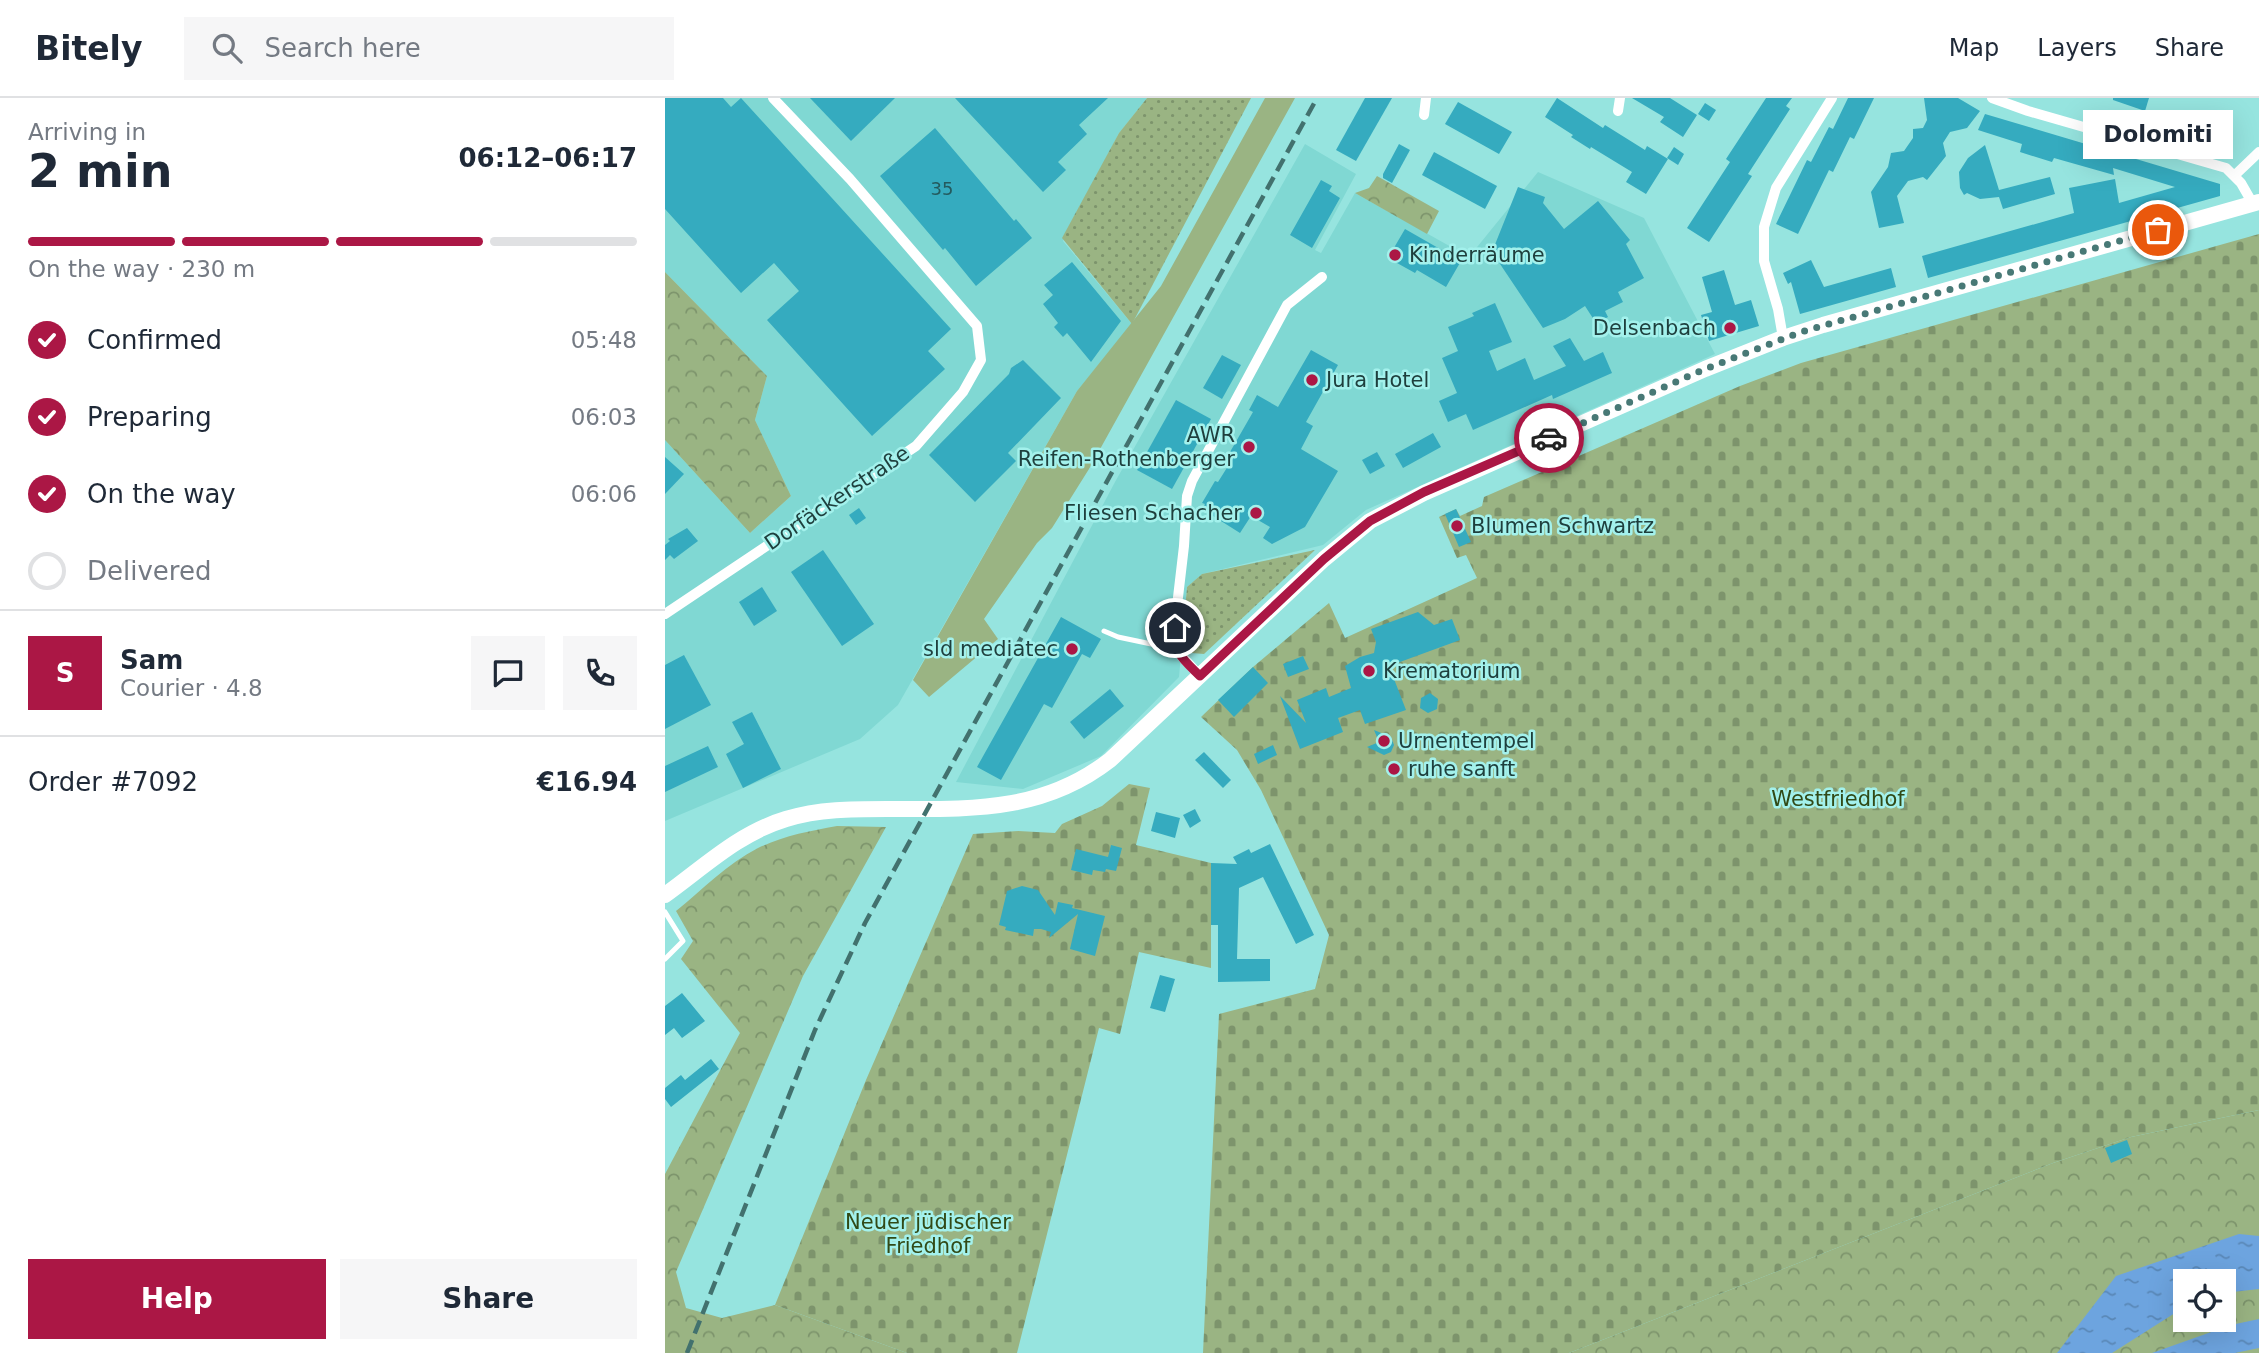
<!DOCTYPE html>
<meta charset="utf-8">
<style>
:root{--surface:#fff;--page:#f6f6f7;--text:#1f2937;--muted:#747a83;--line:#e0e1e3;--accent:#ab1745}
body{margin:0;font-family:"DejaVu Sans",sans-serif;background:var(--page);color:var(--text);height:100vh;display:flex;flex-direction:column;font-size:26px;white-space:nowrap}
*{box-sizing:border-box;margin:0}
p{font-size:23px;color:var(--muted)}
.icon{flex:none;width:38px;height:38px;fill:none;stroke:currentColor;stroke-width:2;stroke-linecap:round;stroke-linejoin:round}
.map{position:relative;flex:1;overflow:hidden}
.drawer{display:flex;flex-direction:column;background:var(--surface);width:665px}
.drawer>*{flex:none}
.controls{position:absolute;left:1508px;top:1171px;display:grid;gap:14px}
.controls a{display:grid;place-items:center;width:63px;height:63px;border-radius:0px;background:var(--surface);box-shadow:0 7px 28px #0002;font-size:35px}
.pin{position:absolute;display:grid;place-items:center;width:60px;height:60px;color:#fff;margin:-30px;border:4px solid #fff;border-radius:50%;box-shadow:0 2px 7px #0007}
.courier{position:absolute;display:grid;place-items:center;width:70px;height:70px;margin:-35px;border:5px solid #ab1745;border-radius:50%;background:#fff;color:#222;box-shadow:0 2px 9px #0007}
.bubble{position:absolute;height:49px;border-radius:0px;background:var(--surface);box-shadow:0 7px 28px #0002;font-size:23px;font-weight:800;line-height:49px;text-align:center}
.summary em{font-style:normal;font-weight:800}
.summary div{display:flex;flex-direction:column-reverse}
.summary{display:flex;align-items:center;justify-content:space-between;height:119px;padding:0 28px}
h1{font-size:46px;font-weight:800;line-height:52px}
.bar{display:grid;grid-template-columns:repeat(4,1fr);gap:10px 7px;align-content:center;height:84px;padding:0 28px}
.bar i{height:9px;border-radius:5px;background:var(--line)}
.bar .current{background:var(--accent)}
.bar p{grid-column:span 4}
.line{display:flex;align-items:center;gap:18px;padding:0 28px;border-top:2px solid var(--line)}
.line div{flex:1}
.round{display:grid;place-items:center;flex:none;width:74px;height:74px;border-radius:0px;background:var(--page)}
ol{padding:0 28px;list-style:none}
li{display:flex;align-items:center;gap:21px;height:77px}
li p{margin-inline-start:auto}
li .icon{padding:7px;border-radius:50%;background:var(--accent);color:#fff;stroke-width:4}
li:last-child{color:var(--muted)}
li i{width:38px;height:38px;border:4px solid var(--line);border-radius:50%}
.primary-button{display:flex;gap:14px;margin-top:auto;padding:14px 28px}
.primary-button a{flex:1;height:80px;border-radius:0px;background:var(--accent);color:#fff;font-size:28px;font-weight:800;line-height:80px;text-align:center}
.primary-button a+a{background:var(--page);color:var(--text)}
header{display:flex;align-items:center;gap:42px;box-sizing:border-box;height:98px;padding:0 35px;background:var(--surface);border-bottom:2px solid var(--line)}
header strong{font-size:33px}
nav{display:flex;gap:38px;margin-inline-start:auto;font-size:24px}
.search{width:490px;height:63px;background:var(--page);display:flex;align-items:center;gap:18px;box-sizing:border-box;padding:0 24px;border-radius:0px;color:var(--muted);font-size:26px}
main{display:flex;flex:1;min-height:0}
.map>svg:first-child{display:block}
</style>
<header>
<strong>Bitely</strong>
<div class="search"><svg class="icon" aria-label="search" viewBox="0 0 24 24"><circle cx="10" cy="10" r="6"/><path d="M15 15l6 6"/></svg>Search here</div>
<nav><a>Map</a><a>Layers</a><a>Share</a></nav>
</header>
<main>
<section class="drawer">
<div class="summary"><div><h1>2 min</h1><p>Arriving in</p></div><em>06:12–06:17</em></div>
<div class="bar"><i class="current"></i><i class="current"></i><i class="current"></i><i></i><p>On the way · 230 m</p></div>
<ol>
<li><svg class="icon" aria-label="check" viewBox="0 0 24 24"><path d="M5 12l5 5 9-10"/></svg>Confirmed<p>05:48</p></li>
<li><svg class="icon" aria-label="check" viewBox="0 0 24 24"><path d="M5 12l5 5 9-10"/></svg>Preparing<p>06:03</p></li>
<li><svg class="icon" aria-label="check" viewBox="0 0 24 24"><path d="M5 12l5 5 9-10"/></svg>On the way<p>06:06</p></li>
<li><i></i>Delivered</li>
</ol>
<div class="line" style="height:126px"><b class="round" style="background:var(--accent);color:#fff">S</b><div><b>Sam</b><p>Courier · 4.8</p></div><a class="round"><svg class="icon" aria-label="chat" viewBox="0 0 24 24"><path d="M4 5h16v11H9l-5 4z"/></svg></a><a class="round"><svg class="icon" aria-label="phone" viewBox="0 0 24 24"><path d="M5 4h4l2 5-3 2q2 4 5 5l2-3 5 2v4C11 20 4 13 5 4z"/></svg></a></div>
<div class="line" style="height:91px"><div>Order #7092</div><b>€16.94</b></div>
<div class="primary-button"><a>Help</a><a>Share</a></div>
</section>
<div class="map">
<svg width="1594" height="1255" viewBox="0 0 1594 1255">
<defs>
<pattern id="grass-dots" width="8" height="8" patternUnits="userSpaceOnUse" patternTransform="scale(1.75)"><rect width="8" height="8" fill="#9ab483"/><path d="M2 2h.1M6 6h.1" fill="none" stroke="#7d946c" stroke-width="1.8" stroke-linecap="round"/></pattern>
<pattern id="forest-crowns" width="20" height="18" patternUnits="userSpaceOnUse" patternTransform="scale(1.75)"><rect width="20" height="18" fill="#9ab483"/><path d="M2 6a3 3 0 1 1 6 0M12 15a3 3 0 1 1 6 0" fill="none" stroke="#7d946c"/></pattern>
<pattern id="cemetery-stones" width="16" height="16" patternUnits="userSpaceOnUse" patternTransform="scale(1.75)"><rect width="16" height="16" fill="#9ab483"/><path d="M2 7V4a2 2 0 0 1 4 0v3zM10 15v-3a2 2 0 0 1 4 0v3z" fill="#7d946c"/></pattern>
<pattern id="water-ripples" width="26" height="14" patternUnits="userSpaceOnUse" patternTransform="scale(1.75)"><rect width="26" height="14" fill="#6da4df"/><path d="M2 4q2-2 4 0t4 0M15 11q2-2 4 0t4 0" fill="none" stroke="#5987b6"/></pattern>
</defs>
<rect width="100%" height="100%" fill="#96e4df"/>
<g fill="#80d8d3">
<path d="M0,0H482L454,35L398,143L467,226L412,293L233,607L195,641L0,723V342L85,435L126,398L90,322L102,278L0,174Z"/>
<path d="M640,46L691,76L650,152L656,155L690,95L804,159L873,74L979,120L1050,256L701,412L658,447L537,476L522,489L514,579L436,658L358,691L291,684L450,384Z"/>
</g>
<g fill="url(#grass-dots)">
<path d="M482,0H586L467,226L397,140L454,35Z"/>
<path d="M650,452L539,556L527,555L517,548L522,489L537,476Z"/>
</g>
<g fill="url(#forest-crowns)" fill-rule="evenodd">
<path d="M712,78L774,113L762,136L690,95L704,90Z"/>
<path d="M0,174L102,278L90,322L126,398L85,435L0,342Z"/>
<path d="M172,728L221,729L138,878L11,1174L21,1210L57,1220L110,1207L242,1255H0V1076L75,935L16,861L28,843L11,813C37,792 63,765 93,750C118,738 144,733 172,728Z"/>
<path d="M1594,1012V1255H904L1388,1065L1466,1039ZM1521,1183H1559V1222H1521Z"/>
</g>
<g fill="url(#cemetery-stones)">
<path d="M1594,136V1012L1466,1039L1388,1065L904,1255H538L554,916L650,891L664,837L596,692L572,652L536,619L588,569L664,505L680,540L812,480L801,457L792,460L774,419L791,411L795,418L817,408L819,399L1075,288L1136,265Z"/>
<path d="M464,686L485,690L471,747L546,765V870L474,854L455,936L434,930L352,1255H242L110,1207L201,982L308,736L353,733L390,735L397,726L437,708Z"/>
</g>
<path fill="#9ab483" d="M600,0H630L424,371L387,430L372,445L319,521L333,541L264,599L248,582L412,293L496,188Z"/>
<g fill="url(#water-ripples)">
<path d="M1574,1136L1594,1138V1191L1559,1195V1183H1521V1208L1447,1255H1392L1451,1178Z"/>
<path d="M1594,1221V1250L1570,1255H1487L1566,1227Z"/>
</g>
<g fill="#35abbf">
<path d="M0,0H58L66,9L76,0L286,231L263,253L280,271L207,338L102,222L134,193L109,165L76,195L0,111Z"/>
<path d="M145,0H230L186,43Z"/>
<path d="M290,0H443L414,27L422,36L393,64L401,72L378,94Z"/>
<path d="M700,0H727L691,63L671,52Z"/>
<path d="M892,0L938,30L940,27L980,52L982,48L1003,61L981,96L961,84L967,74L926,49L925,51L906,39L908,37L880,19Z"/>
<path d="M967,0H1005L1032,17L1018,39L995,24L999,19Z"/>
<path d="M1101,0H1127L1121,8L1125,11L1083,76L1087,78L1044,144L1022,130L1065,64L1061,61Z"/>
<path d="M1183,0H1209L1189,41L1185,39L1168,74L1164,72L1133,136L1111,126L1142,62L1146,64L1164,29L1168,31Z"/>
<path d="M1259,0H1293L1315,13L1302,30L1285,34L1278,45L1281,58L1262,82L1258,79L1243,83L1232,98L1239,125L1214,130L1206,94L1223,69L1226,55L1239,53L1248,40V31L1258,30L1262,22Z"/>
<path d="M1448,0H1484L1480,13L1448,2Z"/>
<path d="M793,4L847,34L834,56L780,26Z"/>
<path d="M1040,5L1051,12L1044,23L1033,16Z"/>
<path d="M1501,14L1525,21L1524,25L1546,32L1541,49L1495,35Z"/>
<path d="M1320,16L1555,86V98L1263,180L1257,158L1409,115L1404,90L1450,81L1454,105L1510,89L1448,70L1449,77L1389,60L1387,64L1355,54L1357,46L1313,32Z"/>
<path d="M270,30L349,123L351,121L367,140L311,188L280,150L278,152L215,78Z"/>
<path d="M734,46L745,52L727,85L718,80V76Z"/>
<path d="M1320,47L1334,92L1385,79L1390,96L1338,111L1334,99L1315,101L1302,95L1299,97L1295,90L1294,74L1303,60Z"/>
<path d="M1009,49L1019,56L1013,67L1002,60Z"/>
<path d="M769,54L832,88L820,111L757,77Z"/>
<path d="M656,82L667,88L664,93L675,100L647,150L625,137Z"/>
<path d="M853,89L880,99L878,105L899,131L933,103L965,142L961,146L979,180L953,194L958,204L940,213L943,219L931,225L920,208L900,221L878,230L827,154Z"/>
<path d="M740,131L796,163L781,189L752,172L750,175L723,160Z"/>
<path d="M1146,162L1159,189L1226,170L1231,189L1135,216L1126,184L1123,186L1118,175Z"/>
<path d="M407,164L456,223L426,264L402,235L398,239L389,229L393,225L378,206L388,197L379,187Z"/>
<path d="M1059,172L1070,207L1086,202L1094,228L1044,243L1036,217L1047,214L1037,179Z"/>
<path d="M830,205L847,244L824,253L832,273L860,260L869,282L901,268L888,248L905,240L919,263L938,254L947,275L888,301L887,297L808,332L801,316L783,324L774,303L792,295L777,260L793,253L783,229L809,218L807,215Z"/>
<path d="M646,252L673,267L641,324L648,328L636,351L673,373L640,429L607,446L598,440L605,429L586,418L575,435L537,411L540,406L537,405L550,383L553,384L570,357L565,354L588,314L584,312L592,297L613,309Z"/>
<path d="M557,257L576,267L557,301L538,290Z"/>
<path d="M358,262L396,300L343,355L351,363L310,404L264,357L344,276L346,270Z"/>
<path d="M511,302L546,321L507,391L472,372Z"/>
<path d="M768,335L776,349L738,370L730,356Z"/>
<path d="M712,354L720,368L705,376L697,362Z"/>
<path d="M0,359L19,376L0,396Z"/>
<path d="M194,410L201,420L191,427L184,417Z"/>
<path d="M791,411L806,444L794,449L780,416Z"/>
<path d="M22,430L33,443L9,461L5,457L0,462V447L5,443L3,441Z"/>
<path d="M158,452L209,526L177,548L126,474Z"/>
<path d="M97,489L112,513L89,528L74,504Z"/>
<path d="M753,514L769,527L787,521L795,542L724,568L741,612L700,626L695,612L673,620L678,634L635,651L615,598L641,625L632,602L661,590L664,599L686,590L680,568L695,559L709,555L711,544L706,531Z"/>
<path d="M396,519L436,541L425,560L417,556L387,610L379,606L336,682L312,669Z"/>
<path d="M19,557L46,607L0,631V567Z"/>
<path d="M638,558L644,571L623,579L618,566Z"/>
<path d="M588,569L603,585L569,619L553,602Z"/>
<path d="M445,591L459,608L419,641L405,624Z"/>
<path d="M765,595L773,601L772,611L763,615L755,610L756,600Z"/>
<path d="M87,614L116,671L78,690L61,656L79,646L67,624Z"/>
<path d="M709,632L726,639L729,647L726,654L719,657L702,649L714,644Z"/>
<path d="M608,647L612,657L593,666L589,656Z"/>
<path d="M43,648L53,669L0,694V668Z"/>
<path d="M539,654L566,682L558,690L530,662Z"/>
<path d="M530,711L536,723L525,730L518,717Z"/>
<path d="M491,714L515,720L510,740L486,733Z"/>
<path d="M605,746L649,837L631,846L598,779L574,790L572,861H605V883L553,884V827H546V765L572,766L568,759L584,751L586,755Z"/>
<path d="M446,747L457,750L451,773L441,771L440,774L428,772L427,777L406,772L411,751L443,759Z"/>
<path d="M357,788L373,792L390,817L393,804L408,807L407,810L440,818L430,858L405,851L413,816L384,840L386,834L376,831H369L368,838L340,832L341,829L334,827L342,793Z"/>
<path d="M495,877L510,881L500,914L485,910Z"/>
<path d="M17,895L40,923L17,940L9,930L0,937V908Z"/>
<path d="M46,961L54,971L6,1009L0,1001V990L16,977L20,982Z"/>
<path d="M1462,1042L1467,1056L1446,1065L1440,1050Z"/>
</g>
<g fill="none" stroke-linecap="round" stroke-linejoin="round">
<g stroke="#fff" stroke-width="5">
<path d="M439,533L453,539L510,551"/>
<path d="M0,814L18,843L0,861"/>
</g>
<g stroke="#fff" stroke-width="10">
<path d="M1327,0L1363,13L1561,70L1576,85L1588,106"/>
<path d="M953,13L955,0"/>
<path d="M759,17L761,0"/>
<path d="M1570,77L1594,54"/>
<path d="M1118,240L1113,211L1099,163V129L1111,90L1167,0"/>
<path d="M0,516L251,348L298,294L316,262L312,228L185,81L108,0"/>
<path d="M535,578L510,551L508,542L519,448L522,398L527,383L622,207L657,179"/>
</g>
<path stroke="#fff" stroke-width="16" d="M0,797C39,769 74,735 121,721C154,711 187,711 222,711C304,711 377,715 445,662L659,461L705,423L759,395L1040,271L1118,240L1158,227L1594,104"/>
<path stroke="#42716e" stroke-width="4.5" stroke-dasharray="14 7" stroke-linecap="butt" d="M22,1255L150,932L200,825L652,0"/>
</g>
<g fill="none" stroke-linecap="round" stroke-linejoin="round">
<path stroke="#487976" stroke-width="7" stroke-dasharray="0 12.6" d="M884,340L1040,271L1136,234L1493,132"/>
<path stroke="#ab1745" stroke-width="9" d="M510,530C506,553 520,563 535,578L659,461L705,423L759,394L884,340"/>
</g>
<g fill="#ab1745" stroke="#a3f1ec" stroke-width="2.5">
<circle cx="730" cy="157" r="7"/>
<circle cx="1065" cy="230" r="7"/>
<circle cx="647" cy="282" r="7"/>
<circle cx="584" cy="349" r="7"/>
<circle cx="591" cy="415" r="7"/>
<circle cx="792" cy="428" r="7"/>
<circle cx="407" cy="551" r="7"/>
<circle cx="704" cy="573" r="7"/>
<circle cx="719" cy="643" r="7"/>
<circle cx="729" cy="671" r="7"/>
</g>
<g text-anchor="middle" dominant-baseline="central" stroke-width="5" stroke-linejoin="round" paint-order="stroke">
<g font-size="18" fill="#245a5e">
<text x="277" y="90">35</text>
</g>
<g font-size="21" fill="#1e3f3d" stroke="#a3f1ec" text-anchor="start">
<text x="744" y="157">Kinderräume</text>
<text x="1051" y="230" text-anchor="end">Delsenbach</text>
<text x="661" y="282">Jura Hotel</text>
<text x="570" y="337" text-anchor="end">AWR<tspan x="570" dy="24">Reifen-Rothenberger</tspan></text>
<text x="577" y="415" text-anchor="end">Fliesen Schacher</text>
<text x="806" y="428">Blumen Schwartz</text>
<text x="393" y="551" text-anchor="end">sld mediatec</text>
<text x="718" y="573">Krematorium</text>
<text x="733" y="643">Urnentempel</text>
<text x="743" y="671">ruhe sanft</text>
</g>
<g font-size="21" fill="#1e3f3d" stroke="#a3f1ec">
<text transform="translate(172 400) rotate(-34)">Dorfäckerstraße</text>
</g>
<g font-size="21" fill="#314916" stroke="#a3f1ec">
<text x="1173" y="701">Westfriedhof</text>
<text x="263" y="1124">Neuer jüdischer<tspan x="263" dy="24">Friedhof</tspan></text>
</g>
</g>
</svg>
<div class="controls">
<a><svg class="icon" aria-label="locate" viewBox="0 0 24 24"><circle cx="12" cy="12" r="6"/><path d="M12 2v4M12 18v4M2 12h4M18 12h4"/></svg></a>
</div>
<div class="pin" style="left:1493px;top:132px;background:#ea580c"><svg class="icon" aria-label="bag" viewBox="0 0 24 24"><path d="M5 8h14l-1 12H6zM9 8a3 3 0 0 1 6 0"/></svg></div>
<div class="pin" style="left:510px;top:530px;background:#1f2937"><svg class="icon" aria-label="home" viewBox="0 0 24 24"><path d="M3 11l9-7 9 7M6 9v11h12V9"/></svg></div>
<div class="courier" style="left:884px;top:340px"><svg class="icon" aria-label="car" viewBox="0 0 24 24"><path d="M5 17H2v-5l4-1 3-4h7l3 4 3 1v5h-3M9 17h6M6 11h13"/><circle cx="7" cy="17" r="2"/><circle cx="17" cy="17" r="2"/></svg></div>
<div class="bubble" style="left:1418px;top:12px;width:150px">Dolomiti</div>
</div>
</main>
